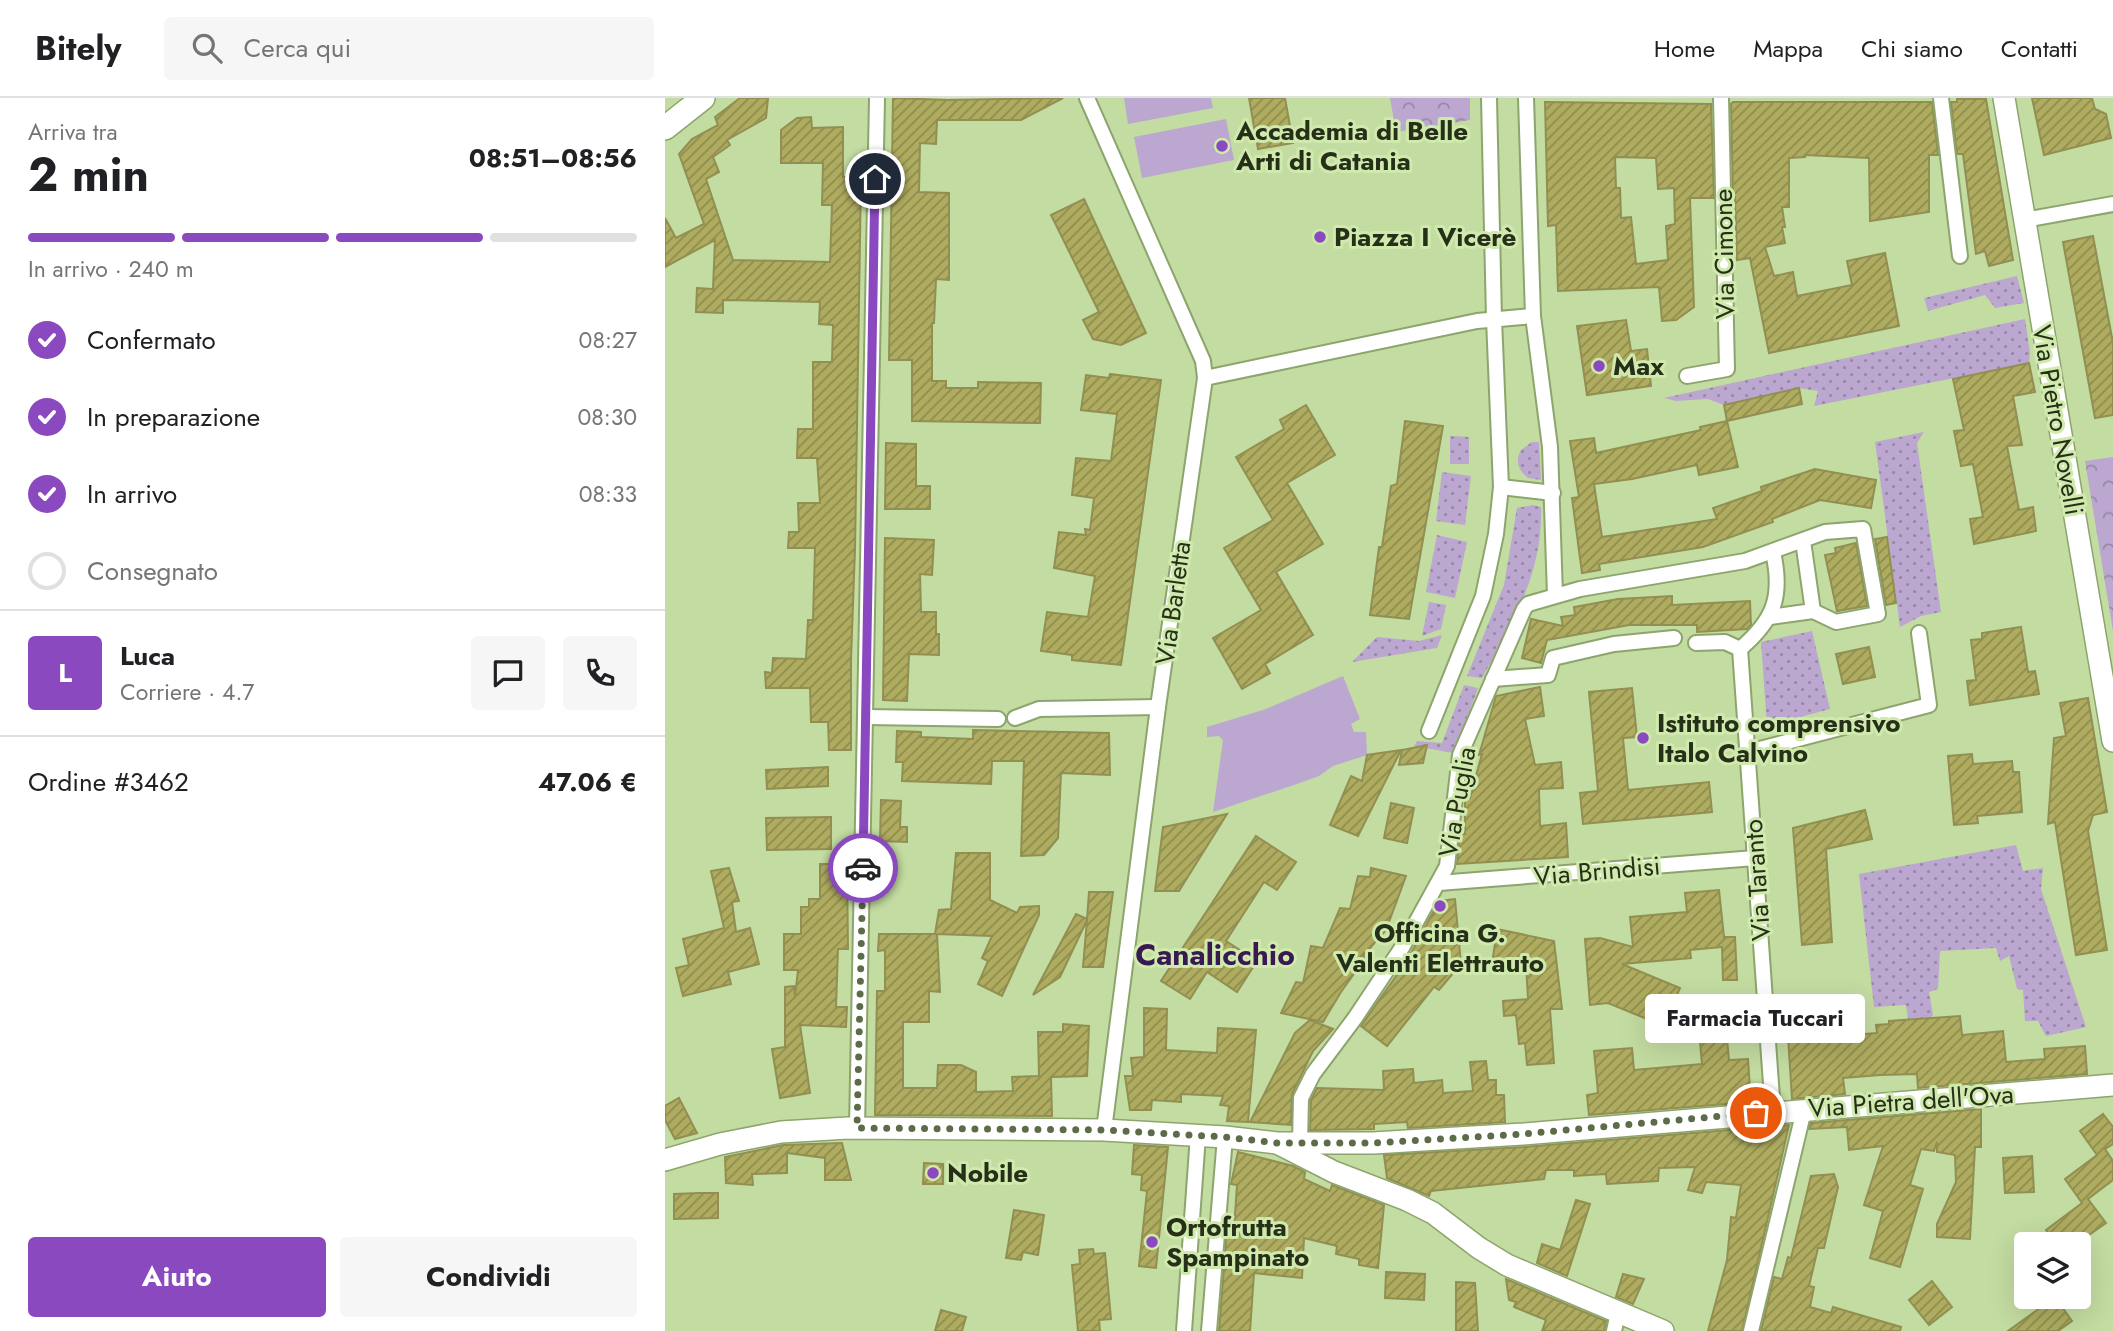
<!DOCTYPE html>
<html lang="it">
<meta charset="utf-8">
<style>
:root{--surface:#fff;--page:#f6f6f6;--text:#202124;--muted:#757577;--line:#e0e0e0;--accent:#8a49be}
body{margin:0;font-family:Jost,sans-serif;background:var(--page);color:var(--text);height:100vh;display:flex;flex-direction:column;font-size:26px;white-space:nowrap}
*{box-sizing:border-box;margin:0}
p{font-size:23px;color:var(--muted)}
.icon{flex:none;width:38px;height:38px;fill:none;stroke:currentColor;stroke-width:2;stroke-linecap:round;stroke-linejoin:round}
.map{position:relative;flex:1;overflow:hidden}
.panel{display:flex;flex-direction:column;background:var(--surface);width:665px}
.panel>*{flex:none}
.controls{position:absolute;left:1349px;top:1134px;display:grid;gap:14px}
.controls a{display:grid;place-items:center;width:77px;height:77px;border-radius:7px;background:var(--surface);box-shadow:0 7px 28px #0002;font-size:35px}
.pin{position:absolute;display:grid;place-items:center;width:60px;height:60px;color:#fff;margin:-30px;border:4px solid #fff;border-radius:50%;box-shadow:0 2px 7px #0007}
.courier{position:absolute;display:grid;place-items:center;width:70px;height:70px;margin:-35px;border:5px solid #8a49be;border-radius:50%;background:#fff;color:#222;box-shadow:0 2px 9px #0007}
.bubble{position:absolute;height:49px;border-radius:7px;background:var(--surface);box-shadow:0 7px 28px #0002;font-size:23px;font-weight:700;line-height:49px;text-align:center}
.summary em{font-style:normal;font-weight:700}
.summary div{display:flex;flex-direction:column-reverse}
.summary{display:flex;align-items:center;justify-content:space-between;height:119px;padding:0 28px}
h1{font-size:46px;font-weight:700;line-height:52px}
.bar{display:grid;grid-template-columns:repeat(4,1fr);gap:10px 7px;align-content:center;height:84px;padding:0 28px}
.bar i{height:9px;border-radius:5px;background:var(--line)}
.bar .active{background:var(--accent)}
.bar p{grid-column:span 4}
.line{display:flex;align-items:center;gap:18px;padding:0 28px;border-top:2px solid var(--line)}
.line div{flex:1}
.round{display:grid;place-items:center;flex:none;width:74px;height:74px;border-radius:7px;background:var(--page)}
ol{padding:0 28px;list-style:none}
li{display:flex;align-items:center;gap:21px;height:77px}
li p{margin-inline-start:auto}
li .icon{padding:7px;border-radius:50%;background:var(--accent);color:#fff;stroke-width:4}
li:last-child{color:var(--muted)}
li i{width:38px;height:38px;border:4px solid var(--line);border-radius:50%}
.cta{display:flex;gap:14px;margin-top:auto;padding:14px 28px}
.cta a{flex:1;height:80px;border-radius:7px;background:var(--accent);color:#fff;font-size:28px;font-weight:700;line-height:80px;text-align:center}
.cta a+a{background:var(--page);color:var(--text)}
header{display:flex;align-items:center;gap:42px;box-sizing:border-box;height:98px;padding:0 35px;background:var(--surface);border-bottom:2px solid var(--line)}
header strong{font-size:33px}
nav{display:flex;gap:38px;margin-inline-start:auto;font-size:24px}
.search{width:490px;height:63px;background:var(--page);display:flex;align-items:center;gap:18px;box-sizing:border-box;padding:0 24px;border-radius:7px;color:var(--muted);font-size:26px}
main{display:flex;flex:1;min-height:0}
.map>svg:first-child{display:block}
</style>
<header>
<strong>Bitely</strong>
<div class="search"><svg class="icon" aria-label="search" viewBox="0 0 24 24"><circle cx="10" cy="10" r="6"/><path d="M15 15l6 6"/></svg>Cerca qui</div>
<nav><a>Home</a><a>Mappa</a><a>Chi siamo</a><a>Contatti</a></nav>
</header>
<main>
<section class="panel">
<div class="summary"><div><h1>2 min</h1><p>Arriva tra</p></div><em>08:51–08:56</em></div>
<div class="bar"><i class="active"></i><i class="active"></i><i class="active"></i><i></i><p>In arrivo · 240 m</p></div>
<ol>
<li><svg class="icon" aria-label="check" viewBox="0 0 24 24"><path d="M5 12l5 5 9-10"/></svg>Confermato<p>08:27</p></li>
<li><svg class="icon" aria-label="check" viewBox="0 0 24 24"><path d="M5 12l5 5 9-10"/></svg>In preparazione<p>08:30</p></li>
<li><svg class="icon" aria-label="check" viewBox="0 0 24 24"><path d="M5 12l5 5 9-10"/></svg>In arrivo<p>08:33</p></li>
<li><i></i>Consegnato</li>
</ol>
<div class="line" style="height:126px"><b class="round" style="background:var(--accent);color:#fff">L</b><div><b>Luca</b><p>Corriere · 4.7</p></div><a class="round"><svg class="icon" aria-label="chat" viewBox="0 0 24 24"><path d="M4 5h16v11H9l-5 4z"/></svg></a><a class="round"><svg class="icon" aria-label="phone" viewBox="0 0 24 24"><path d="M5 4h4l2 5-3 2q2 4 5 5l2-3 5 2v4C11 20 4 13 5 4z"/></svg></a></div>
<div class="line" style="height:91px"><div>Ordine #3462</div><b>47.06 €</b></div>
<div class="cta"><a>Aiuto</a><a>Condividi</a></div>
</section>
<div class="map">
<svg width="1448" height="1233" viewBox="0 0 1448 1233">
<defs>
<pattern id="grass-dots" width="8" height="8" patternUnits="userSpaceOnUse" patternTransform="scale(1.75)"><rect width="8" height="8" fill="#bba7d0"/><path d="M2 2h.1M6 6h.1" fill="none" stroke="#9888a8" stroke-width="1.8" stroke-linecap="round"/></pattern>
<pattern id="park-crowns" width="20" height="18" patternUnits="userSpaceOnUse" patternTransform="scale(1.75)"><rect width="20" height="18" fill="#bba7d0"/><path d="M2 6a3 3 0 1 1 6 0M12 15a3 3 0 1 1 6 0" fill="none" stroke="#9888a8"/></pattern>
<pattern id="building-hatch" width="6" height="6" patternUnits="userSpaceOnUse" patternTransform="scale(1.75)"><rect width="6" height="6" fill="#afac60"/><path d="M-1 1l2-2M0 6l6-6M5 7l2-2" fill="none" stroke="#8e8c4e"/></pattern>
</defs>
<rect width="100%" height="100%" fill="#c3dca1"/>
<g fill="url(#grass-dots)">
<path d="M1352,178L1359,205L1330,210L1320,197L1263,213L1259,200Z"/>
<path d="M1360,221L1365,255L1364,265L1149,308L1153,293L1134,290L1059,307L1043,301L1011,303L999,300Z"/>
<path d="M1259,334L1252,345L1276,514L1256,518L1235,529L1210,344Z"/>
<path d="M785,338L804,339V366H785Z"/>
<path d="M867,344H874L876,382L863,380C853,372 850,363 856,352Z"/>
<path d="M777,374L806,378L800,427L771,423Z"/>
<path d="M868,407L876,409C878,476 848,523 817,580L802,578L839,487L852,410Z"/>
<path d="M772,437L802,444L790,500L761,494Z"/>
<path d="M764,504L781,507L776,531L757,538Z"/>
<path d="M1147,533L1165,611L1102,628L1096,544Z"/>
<path d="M777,537L772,550L687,564L712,539L754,543Z"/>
<path d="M799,587L813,590L789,655L749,648L752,643L777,645Z"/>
<path d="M1351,747L1358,773L1378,770L1376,791L1421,929L1381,938L1373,923H1360L1358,892L1352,891L1344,858L1335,863L1331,850L1275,853L1273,891L1264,894L1268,917L1247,946L1241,907L1209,909L1194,776Z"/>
</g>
<g fill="url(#park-crowns)">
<path d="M725,0H805V22L731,34Z"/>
<path d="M1448,359V533L1420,363Z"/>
</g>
<g fill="#bba7d0">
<path d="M459,0H546L548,10L463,26Z"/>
<path d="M561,21L569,62L477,80L469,39Z"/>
<path d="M678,578L695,621L686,626L689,634H701L702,657L668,668L654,678L629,687L548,714L558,642L554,638L542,639V629L601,611Z"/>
</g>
<g fill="url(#building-hatch)" stroke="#918f51" stroke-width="2" fill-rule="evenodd">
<path d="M75,0H103L101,20L62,42L65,47L48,59L54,74L41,81L68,162L165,164L167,107H157L158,65H116V32L132,20L146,19L147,30L178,29V79H196L190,451L186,561V652H164L163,624H146L145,590H101L100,574L107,575L108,560L141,561L143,522H148L150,450H123L124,434H134L133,405H155L152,360H132L133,331H148V264H167L168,227L154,226L155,204L58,202V215L31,214L32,190L48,191L50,142L0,169V120L11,140L39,126L14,56L27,41L53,27L50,19Z"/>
<path d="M228,0L282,2L398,0L356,22H272L271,46L255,45L254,94L284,95V182L271,181L269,225H267V283H281V290H313V284L376,285L375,325L247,323V262H224Z"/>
<path d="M584,0H620L628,45L593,51Z"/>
<path d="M1367,0H1427L1430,11L1441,16L1446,40L1379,57Z"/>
<path d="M1292,1H1321L1348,162L1324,168L1320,153L1311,156L1298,56H1292L1286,4H1292Z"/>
<path d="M880,4L1046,6L1049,100H1025L1029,209L1011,222L997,223L994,189L893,193L891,127L883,128ZM950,59L991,60L993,91L1009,90L1010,126L1001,128L1003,162L971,166L966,119L956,120L955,90H951Z"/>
<path d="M1068,4H1267L1273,57H1264V114L1205,123L1204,60L1140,57V59L1124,60V109H1117L1120,129H1117L1120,145L1100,149L1109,178L1128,174L1132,198L1187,187L1182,163L1220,155L1234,228L1104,255L1085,160L1072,162L1070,99H1068L1066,6Z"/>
<path d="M419,101L481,235L456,247L428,241L418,222L434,214L386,117Z"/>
<path d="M1428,138L1448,245V317L1430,320L1398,144Z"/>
<path d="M961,222L966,253L982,251L986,288L922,297L912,228Z"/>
<path d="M1364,265L1370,294L1348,298L1357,347L1342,348L1354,412L1368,409L1371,433L1309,446L1305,421L1318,419L1308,366L1296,368L1289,333L1299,332L1288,281Z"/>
<path d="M445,276L496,282L456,567L407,562V557L376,553L382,514L423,519L430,478L389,470L394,434L421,437L420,431L425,432L429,400L407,397L411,360L446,363L452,316L416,312L421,277L444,280Z"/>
<path d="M1134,290L1137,306L1062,323L1059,307Z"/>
<path d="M641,307L670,357L622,385L658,446L611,474L648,537L600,566L605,575L577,591L548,540L596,512L559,450L608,422L571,359L619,331L615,322Z"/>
<path d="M740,323L778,328L744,521L705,517L714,449H717L726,388L732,386Z"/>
<path d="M1062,323L1073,369L1034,377L1032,367L967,381L929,386L937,439L1052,421L1048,410L1097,393L1096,389L1150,371L1211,382L1206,410L1155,402L1107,421L1108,424L1038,449L934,466L935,472L917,475L907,400L914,399L905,343L929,340L931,355L1036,332L1035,329Z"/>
<path d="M221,345L251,346V388H265V411H220Z"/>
<path d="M1222,439L1231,505L1221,507L1210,441Z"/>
<path d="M220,440L269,442L267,477L255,476L256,514H271V536H274V557L244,556L242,603L218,602Z"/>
<path d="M1191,445L1202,508L1172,513L1160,457L1171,455L1170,450Z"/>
<path d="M1007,498V507L1085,503L1086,527L1082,531L1032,534V527H964L882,542L876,565L857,560L866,521L898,528L896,519L910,517L909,509L953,501Z"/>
<path d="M1356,529L1363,574L1370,573L1374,596L1305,607L1302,583L1311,582L1306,542L1317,541V535Z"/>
<path d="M1204,549L1210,579L1178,586L1171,556Z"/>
<path d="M875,589L879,618L860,621L870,667L896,664L898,690L874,691L875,728L901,725L903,759L792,766L795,736H800V700H805L817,656L814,657L831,598Z"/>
<path d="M967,590L972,639L958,640L963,692L1044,684L1047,714L918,726L915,695L933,693L924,594Z"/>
<path d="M1423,600L1442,714L1428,717L1423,733L1442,852L1411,857L1390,724L1383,726L1389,640L1401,638L1395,605Z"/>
<path d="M308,632L444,635L445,677L396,675L393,740L379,757L356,758L359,663H327L326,686L237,683L238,664H231L232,633L256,634V639L308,641Z"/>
<path d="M762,647L758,665L734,667L737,652Z"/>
<path d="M736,652L693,738L665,727L686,678L697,683L702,657Z"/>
<path d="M1307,656L1308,666L1347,663L1348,674H1354L1357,714L1312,718L1313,725L1289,727L1283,658Z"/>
<path d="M163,669V688L102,691L101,672Z"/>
<path d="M216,702L236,703L235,729H242V744L215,743Z"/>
<path d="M726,705L749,710L742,745L719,740Z"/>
<path d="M1200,712L1207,741L1161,751L1167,844L1137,847L1128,730Z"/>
<path d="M562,716L514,793H490L498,729Z"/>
<path d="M166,719V751L102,752L101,720Z"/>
<path d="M591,738L631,764L612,792L599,784L561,843L592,863L572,894L542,874L525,901L496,883Z"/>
<path d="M291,755H325V802L352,815L355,809L374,808V817L337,898L313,886L323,863L317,860L327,838L272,836L275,894L264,893V924H238V990H272L273,967H296L311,974V994L348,993L347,979L374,978L373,934H398V926L424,928L422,978L386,979L387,1018L210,1017L212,893H220V852L213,853L214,836H270L274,812L286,811Z"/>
<path d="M155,766H182L183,851H173L171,909H182L181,929L135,927L145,995L115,1000L107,951L120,949V889L129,888L130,898L133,872H119V836H136V809H144V801H155Z"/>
<path d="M64,770L74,803L67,804L71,834L85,830L94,866L63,874L66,886L18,898L11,870L24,867L18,841L59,830L46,773Z"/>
<path d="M706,770L741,778L721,832L698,858L701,859L676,894L658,924L616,915L631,884L638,885L646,848L658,850L675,810L685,811L693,778L705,779Z"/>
<path d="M1054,792L1059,839H1070L1072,882H1058L1057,849L1025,852L1026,860L957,866L1015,890L999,928L943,905L925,907L920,841L935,840L968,849L965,819L1022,814L1020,795Z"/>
<path d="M424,794H448L438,869H418L422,822L395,879L368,897L411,816L422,821Z"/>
<path d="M790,801L796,866L774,892L769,889L722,948L696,928L743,861L774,803Z"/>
<path d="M832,831L889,843L897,911H885L889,965L862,967L860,945L854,946L851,917L839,918L838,903L863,901L861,866L828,859Z"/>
<path d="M1058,898L1064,962L1083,961L1086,1004L924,1017L922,997L933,995L929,953L967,950L969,972L1037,966L1031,900Z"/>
<path d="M479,910L502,911L501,952L552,955L553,930L591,932L583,1024L562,1023L564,1008L555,1007L558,998L516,996V1004L487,1002L486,1012H465L460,978H468L466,960L479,959Z"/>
<path d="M1295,918L1297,937L1338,933L1341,964L1380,961L1379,951L1420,948L1422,976L1253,990L1252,976L1215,977L1178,980L1180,996L1127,1001L1123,938L1175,935V938L1212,935L1211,927L1224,926V923Z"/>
<path d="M645,922L668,931L648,953L627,996L626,1027L585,1024L630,935Z"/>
<path d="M821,963L823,982H831V997H839L840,1024L743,1030L742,1024L709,1026V1031L645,1032L646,1002L652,990L719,992L718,973L748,971L749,985L777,982L778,995L808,993L805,964Z"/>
<path d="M14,1000L32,1035L10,1041L0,1022V1008Z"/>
<path d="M1316,1011V1049H1310L1305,1141L1272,1139V1126L1291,1084L1290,1057L1272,1054V1044L1269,1053L1256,1051L1245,1087L1258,1091L1235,1169L1205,1160L1218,1113L1199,1107L1218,1048L1184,1052L1182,1029L1144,1031L1146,1025Z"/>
<path d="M1438,1016L1448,1029V1046L1440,1051L1448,1063V1082L1423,1101L1441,1125L1411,1146H1391L1381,1132L1417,1105L1400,1081L1432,1057L1415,1033Z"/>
<path d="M1124,1027L1077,1233H1043L1062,1162L1066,1119L1071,1120L1076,1087L1041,1084L1037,1095L1023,1092L1030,1069L994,1070L993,1083L942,1086L941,1076L909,1078V1072H881L879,1081L766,1093L764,1098L722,1080L719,1057L859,1049Z"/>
<path d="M177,1045L186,1082H160V1060L122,1055V1075L87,1076L88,1087L61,1085L60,1059L118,1047Z"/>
<path d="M469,1047L503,1049L491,1170L474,1168L482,1093L476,1092L477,1077L467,1076Z"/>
<path d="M573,1054L628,1068L640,1074L639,1081L665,1093L667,1087L719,1107L713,1170L694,1167V1161L671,1156L672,1148L639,1140L637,1180L589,1175L585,1233H554L562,1131L569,1132L572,1087L566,1086Z"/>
<path d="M1367,1058L1369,1094L1340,1095L1338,1060Z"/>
<path d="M259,1065L278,1066V1086H258Z"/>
<path d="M1169,1076L1173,1089L1159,1150H1153L1144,1188L1149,1189L1145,1209L1166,1215L1168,1209L1236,1229L1235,1233H1096L1109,1179L1117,1181L1123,1159L1126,1160L1146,1078Z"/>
<path d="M35,1095H53V1120L9,1121V1096Z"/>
<path d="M911,1102L925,1106L902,1178L872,1165L877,1146L895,1152Z"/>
<path d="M349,1112L379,1117L373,1157L358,1154L356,1162L341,1160Z"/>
<path d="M428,1151L429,1156L440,1155L446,1221L434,1222L435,1233H413L407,1167L415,1166L414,1152Z"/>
<path d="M721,1174L760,1176L759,1202L720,1200Z"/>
<path d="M958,1176L979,1181L968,1206L951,1199Z"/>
<path d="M841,1181L941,1223L939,1233H877L881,1222L849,1209L851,1204L844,1202Z"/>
<path d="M1267,1183L1287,1209L1264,1227L1244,1202Z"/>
<path d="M791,1184L810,1185L813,1233H791Z"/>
<path d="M1390,1199L1407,1223L1393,1233H1343Z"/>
<path d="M276,1212L301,1219L297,1233H270Z"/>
</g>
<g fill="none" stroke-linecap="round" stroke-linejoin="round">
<defs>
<g id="street">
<path d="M422,0L538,263L540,280L493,609L439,1032"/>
<path d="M861,0L868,218L885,349L890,497"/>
<path d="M1276,0L1295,158"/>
<path d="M1360,122L1448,106"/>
<path d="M1022,278L1062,271L1056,0"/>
<path d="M540,280L812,223L868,218"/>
<path d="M836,389L888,395"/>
<path d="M1105,519L1148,513L1138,443"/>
<path d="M1031,545L1060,544L1075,551"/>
<path d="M1075,551L1108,1014"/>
<path d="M1075,551C1109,522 1118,499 1108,454"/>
<path d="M828,581L883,577L888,560L949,546L1009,540"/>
<path d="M201,619L333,621"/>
<path d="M350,620L374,611L493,609"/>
<path d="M764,633L818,498L831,436L836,389L829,221L824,0"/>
<path d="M1083,654L1264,607L1254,535"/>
<path d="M774,785L1090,760"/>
<path d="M192,1030L212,0"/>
<path d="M635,1045L636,1000L648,976L690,920L738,848L782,768L795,657L859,511L863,506L915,491L1080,463L1160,434L1198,431L1213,516L1171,524L1148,513"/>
<path d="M519,1233L533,1037"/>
<path d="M544,1233L560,1039"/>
<path d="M949,1233L953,1215"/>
<path d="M1086,1233L1139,1012"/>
</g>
<g id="secondary">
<path d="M1339,0L1448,643"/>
<path d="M614,1046L669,1074L742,1102L768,1115L814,1150L842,1167L998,1233"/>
<path d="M0,1062L55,1046L116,1034L183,1030L439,1032L560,1039L612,1045H708L858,1036L1448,987"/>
</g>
<path id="primary" d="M0,30L38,0"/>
</defs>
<use href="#street" stroke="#8da56c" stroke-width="18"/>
<use href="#secondary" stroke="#8da56c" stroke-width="24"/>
<use href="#primary" stroke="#8da56c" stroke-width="26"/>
<use href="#street" stroke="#fff" stroke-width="14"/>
<use href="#secondary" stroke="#fff" stroke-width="21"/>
<use href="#primary" stroke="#fff" stroke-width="23"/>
</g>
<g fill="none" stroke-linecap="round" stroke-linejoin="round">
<path stroke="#5d6c48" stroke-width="7" stroke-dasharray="0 12.6" d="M198,770L192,1030L439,1032L560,1039L612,1045H708L858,1036L1091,1015"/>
<path stroke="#8a49be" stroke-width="9" d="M198,770L210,81"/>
</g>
<g fill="#8a49be" stroke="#d0e9ad" stroke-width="2.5">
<circle cx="557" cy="48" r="7"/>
<circle cx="655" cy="139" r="7"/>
<circle cx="934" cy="268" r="7"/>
<circle cx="978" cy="640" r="7"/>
<circle cx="775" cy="808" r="7"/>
<circle cx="268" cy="1075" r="7"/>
<circle cx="487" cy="1144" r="7"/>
</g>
<g text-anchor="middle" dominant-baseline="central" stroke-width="6" stroke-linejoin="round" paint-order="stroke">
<g font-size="26" font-weight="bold" fill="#262f18" stroke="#d0e9ad" text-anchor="start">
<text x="571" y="33">Accademia di Belle<tspan x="571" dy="30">Arti di Catania</tspan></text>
<text x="669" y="139">Piazza I Vicerè</text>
<text x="948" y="268">Max</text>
<text x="992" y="625">Istituto comprensivo<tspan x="992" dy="30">Italo Calvino</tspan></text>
<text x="775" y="835" text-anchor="middle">Officina G.<tspan x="775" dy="30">Valenti Elettrauto</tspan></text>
<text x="282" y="1075">Nobile</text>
<text x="501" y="1129">Ortofrutta<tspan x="501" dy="30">Spampinato</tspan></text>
</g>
<g font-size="26" fill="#262f18" stroke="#d0e9ad">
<text transform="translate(1059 156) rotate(-91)">Via Cimone</text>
<text transform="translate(1393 322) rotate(80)">Via Pietro Novelli</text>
<text transform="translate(508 505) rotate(-82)">Via Barletta</text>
<text transform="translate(792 704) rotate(-80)">Via Puglia</text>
<text transform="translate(932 773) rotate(-5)">Via Brindisi</text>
<text transform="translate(1092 782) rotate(-94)">Via Taranto</text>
<text transform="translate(1246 1003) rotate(-4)">Via Pietra dell'Ova</text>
</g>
<g font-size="30" font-weight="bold" fill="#381951" stroke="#d0e9ad">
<text x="550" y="856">Canalicchio</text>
</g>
</g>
</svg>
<div class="controls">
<a><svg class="icon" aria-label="layers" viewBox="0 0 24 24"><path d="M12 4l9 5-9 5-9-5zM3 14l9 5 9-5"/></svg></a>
</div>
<div class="pin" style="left:1091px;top:1015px;background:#ea580c"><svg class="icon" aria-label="bag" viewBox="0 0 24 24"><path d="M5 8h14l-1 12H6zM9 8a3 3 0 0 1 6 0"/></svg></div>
<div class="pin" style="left:210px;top:81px;background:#1f2937"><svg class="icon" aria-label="home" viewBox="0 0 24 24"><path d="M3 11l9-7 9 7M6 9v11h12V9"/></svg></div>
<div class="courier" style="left:198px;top:770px"><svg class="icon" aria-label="car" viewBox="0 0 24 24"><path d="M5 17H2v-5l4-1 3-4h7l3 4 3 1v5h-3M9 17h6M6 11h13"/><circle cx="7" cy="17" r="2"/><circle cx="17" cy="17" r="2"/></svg></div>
<div class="bubble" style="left:980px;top:896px;width:220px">Farmacia Tuccari</div>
</div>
</main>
